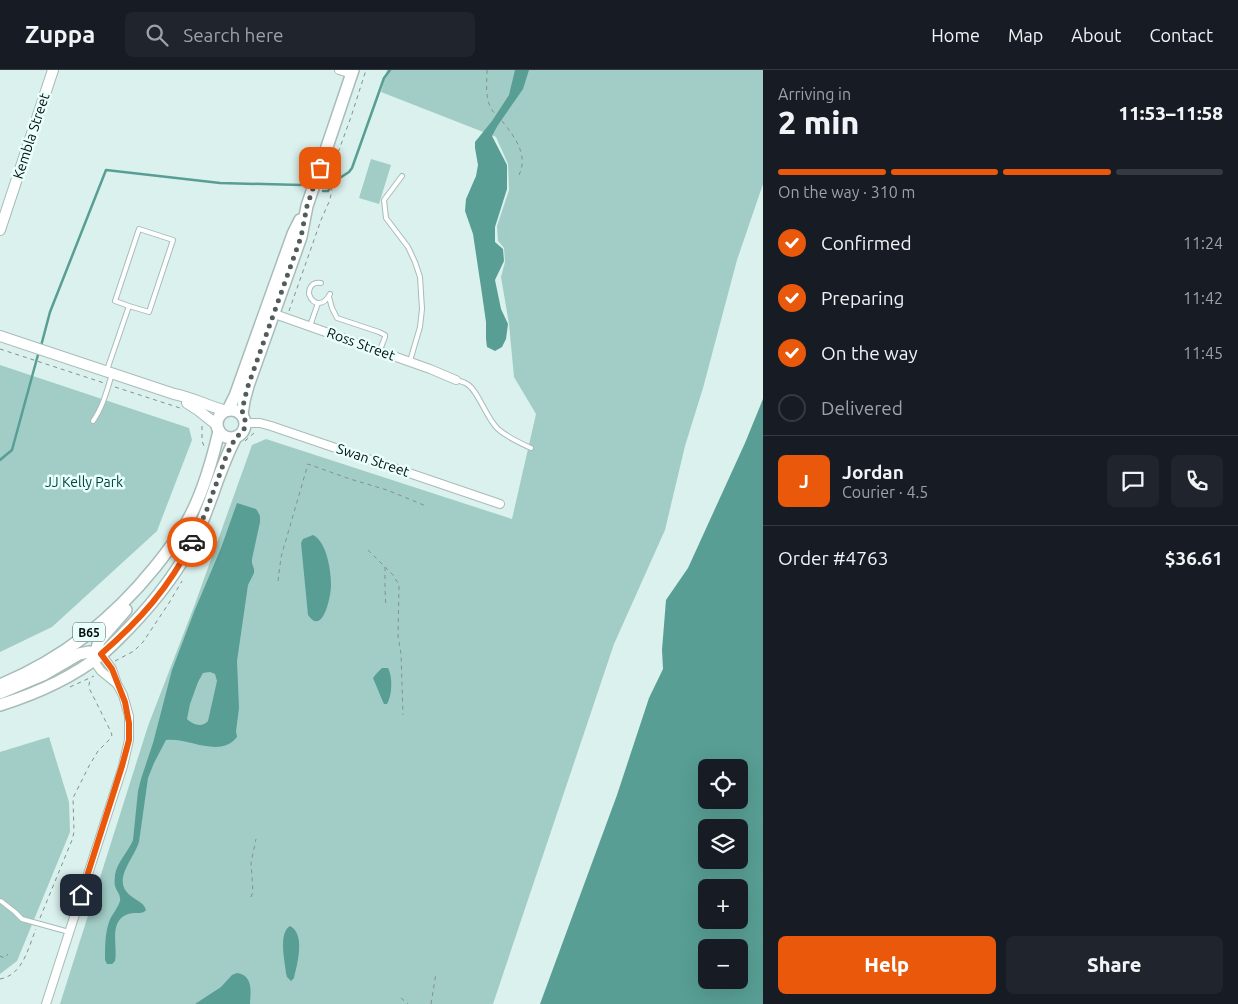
<!DOCTYPE html>
<meta charset="utf-8">
<style>
:root{--surface:#171b24;--page:#20242c;--text:#f1f3f6;--muted:#9ea1a6;--line:#363941;--accent:#ea580c}
body{margin:0;font-family:Ubuntu,sans-serif;background:var(--page);color:var(--text);height:100vh;display:flex;flex-direction:column;font-size:19px;white-space:nowrap}
*{box-sizing:border-box;margin:0}
p{font-size:16px;color:var(--muted)}
.icon{flex:none;width:28px;height:28px;fill:none;stroke:currentColor;stroke-width:2;stroke-linecap:round;stroke-linejoin:round}
.map{position:relative;flex:1;overflow:hidden}
.sheet{display:flex;flex-direction:column;background:var(--surface);width:475px}
.sheet>*{flex:none}
.tools{position:absolute;left:698px;top:689px;display:grid;gap:10px}
.tools a{display:grid;place-items:center;width:50px;height:50px;border-radius:8px;background:var(--surface);box-shadow:0 5px 20px #0002;font-size:25px}
.pin{position:absolute;display:grid;place-items:center;width:42px;height:42px;color:#fff;margin:-21px;border-radius:10px;box-shadow:0 2px 8px #0006}
.courier{position:absolute;display:grid;place-items:center;width:50px;height:50px;margin:-25px;border:4px solid #ea580c;border-radius:50%;background:#fff;color:#222;box-shadow:0 1px 6px #0007}
.headline em{font-style:normal;font-weight:800}
.headline div{display:flex;flex-direction:column-reverse}
.headline{display:flex;align-items:center;justify-content:space-between;height:85px;padding:0 15px}
h1{font-size:32px;font-weight:800;line-height:38px}
.bar{display:grid;grid-template-columns:repeat(4,1fr);gap:8px 5px;align-content:center;height:60px;padding:0 15px}
.bar i{height:6px;border-radius:4px;background:var(--line)}
.bar .current{background:var(--accent)}
.bar p{grid-column:span 4}
.line{display:flex;align-items:center;gap:12px;padding:0 15px;border-top:1px solid var(--line)}
.line div{flex:1}
.round{display:grid;place-items:center;flex:none;width:52px;height:52px;border-radius:8px;background:var(--page)}
ol{padding:0 15px;list-style:none}
li{display:flex;align-items:center;gap:15px;height:55px}
li p{margin-inline-start:auto}
li .icon{padding:5px;border-radius:50%;background:var(--accent);color:#fff;stroke-width:4}
li:last-child{color:var(--muted)}
li i{width:28px;height:28px;border:2px solid var(--line);border-radius:50%}
.action{display:flex;gap:10px;margin-top:auto;padding:10px 15px}
.action a{flex:1;height:58px;border-radius:8px;background:var(--accent);color:#fff;font-size:20px;font-weight:800;line-height:58px;text-align:center}
.action a+a{background:var(--page);color:var(--text)}
header{display:flex;align-items:center;gap:30px;box-sizing:border-box;height:70px;padding:0 25px;background:var(--surface);border-bottom:1px solid var(--line)}
header strong{font-size:24px}
nav{display:flex;gap:28px;margin-inline-start:auto;font-size:18px}
.search{width:350px;height:45px;background:var(--page);display:flex;align-items:center;gap:12px;box-sizing:border-box;padding:0 18px;border-radius:8px;color:var(--muted);font-size:19px}
main{display:flex;flex:1;min-height:0}
.map>svg:first-child{display:block}
</style>
<header>
<strong>Zuppa</strong>
<div class="search"><svg class="icon" aria-label="search" viewBox="0 0 24 24"><circle cx="10" cy="10" r="6"/><path d="M15 15l6 6"/></svg>Search here</div>
<nav><a>Home</a><a>Map</a><a>About</a><a>Contact</a></nav>
</header>
<main>
<div class="map">
<svg width="763" height="934" viewBox="0 0 763 934">
<rect width="100%" height="100%" fill="#dbf1ed"/>
<g fill="#a2cdc6">
<path d="M387,0H763V114L737,190L703,318L685,376L665,460L614,574L493,934H60L148,656L195,534L252,375L266,369L512,449L536,344L514,307L509,254L501,207L505,192L504,178L498,171L497,156L509,120L508,94L496,67L381,22Z"/>
<path d="M371,89L391,95L379,134L359,128Z"/>
<path d="M0,295L189,358L192,370L157,461L52,557L0,582Z"/>
<path d="M49,667L69,732L70,762L17,891L0,904V682Z"/>
</g>
<g fill="#589e94" fill-rule="evenodd">
<path d="M515,0H529L523,19L498,55L492,66L507,95V119L495,157V172L503,179L504,191L495,210L501,239L508,254L506,269L502,277L495,281L487,277L486,269V252L482,224L473,164L465,141L466,129L476,106L478,95L475,78V72L492,51L509,25Z"/>
<path d="M763,329V934H540L617,725L649,628L663,599L662,580L666,530L688,498L745,373ZM706,698H739V730H706ZM706,758H739V790H706ZM706,818H739V850H706ZM706,878H739V910H706Z"/>
<path d="M237,433L256,439L258,442L260,446V452L252,489V493L254,499V503L248,515L237,591L239,638L236,661L237,667C220,689 188,667 166,670L154,693L148,708L139,772C135,786 115,807 126,821C131,829 144,831 146,840L144,842C139,844 134,842 128,844C108,851 118,876 115,891L112,894H107L105,890C105,877 105,864 109,852C112,844 118,838 120,831C121,825 117,822 115,816C114,813 115,808 115,805C117,792 128,782 133,770L138,721L141,709L153,673L172,600L194,542L221,478ZM210,602L215,604L217,611L208,651C202,658 193,655 187,649L190,634L198,612L203,603Z"/>
<path d="M313,465C327,472 331,501 331,516C331,525 323,567 308,545L301,473L303,469Z"/>
<path d="M382,598H388C393,607 392,626 387,634H384L383,632L373,608L376,604Z"/>
<path d="M290,856C306,864 297,895 294,908L291,911L287,907L286,903C285,891 278,863 290,856Z"/>
<path d="M237,903C253,905 251,922 250,934H195L221,917L232,905Z"/>
</g>
<g fill="none" stroke-linecap="round" stroke-linejoin="round">
<g stroke="#589e94" stroke-width="2.5">
<path d="M323,121H328L335,111L349,102L352,98L384,8L390,0"/>
<path d="M41,276L50,242L106,100L220,113L301,115"/>
<path d="M0,390L12,380L39,281"/>
</g>
<defs>
<g id="lane">
<path d="M402,106L384,130L386,148L408,177L415,192L420,207L422,239L420,257L410,291"/>
<path d="M321,213C313,212 309,216 309,224C313,236 324,236 330,224"/>
<path d="M329,227L332,238L337,248L379,262L385,265V267L380,280"/>
<path d="M310,256L318,233"/>
<path d="M107,300L129,236L115,231L139,159L173,170L149,242L129,236"/>
<path d="M456,310C460,311 464,312 467,314C478,320 486,348 498,359C507,367 520,373 531,378"/>
<path d="M93,351C103,337 107,320 112,304"/>
<path d="M1,831L15,842L22,849L69,862"/>
</g>
<g id="street">
<path d="M339,0L352,4"/>
<path d="M269,242L430,299L456,310"/>
<path d="M245,353H260L271,356L500,434"/>
<path d="M93,590L101,601L117,614"/>
<path d="M46,934L123,696L129,670V646L123,625L117,614L112,599L101,584"/>
</g>
<g id="secondary">
<path d="M0,160L53,0"/>
<path d="M0,266L174,324C191,327 208,336 226,341"/>
<path d="M187,333L198,340L217,355"/>
</g>
<g id="primary">
<circle cx="231" cy="354" r="14"/>
<path d="M228,340L235,326L293,164L300,150"/>
<path d="M242,345L244,331L248,316L301,167L307,136L353,0"/>
<path d="M94,588L99,571L126,540"/>
<path d="M0,615C61,590 114,548 155,497C167,482 179,467 188,450C203,423 212,391 219,361"/>
<path d="M0,623L43,605L79,584L89,582L101,584"/>
<path d="M0,635C35,624 73,607 102,584C112,576 120,567 129,558C156,530 179,501 196,466C211,434 219,399 236,367"/>
</g>
</defs>
<use href="#lane" stroke="#a7bcb8" stroke-width="6"/>
<use href="#street" stroke="#a7bcb8" stroke-width="10"/>
<use href="#secondary" stroke="#a7bcb8" stroke-width="12"/>
<use href="#primary" stroke="#a7bcb8" stroke-width="14"/>
<g stroke="#81918e" stroke-width="1" stroke-dasharray="4 4" stroke-linecap="butt">
<path d="M487,0C487,12 485,25 490,36C492,42 497,46 502,51C514,66 529,85 519,105"/>
<path d="M289,241L321,150L329,132L332,121L330,111L331,102L351,47L366,0"/>
<path d="M0,279L104,313"/>
<path d="M115,317L180,338"/>
<path d="M202,356V371L204,376"/>
<path d="M245,371L255,362"/>
<path d="M368,480L393,505L399,515L398,566L401,584L403,645"/>
<path d="M385,497V520L386,537"/>
<path d="M278,511L281,487L308,394L350,409L387,420L426,436"/>
<path d="M115,591L134,581L143,572L169,533L182,511"/>
<path d="M70,617L94,606"/>
<path d="M251,827L253,822L251,793L256,769"/>
<path d="M40,848L72,770L74,762L73,728L89,696L98,681L109,670L112,665L110,660L89,618V614L91,608"/>
<path d="M0,886L5,888L8,884"/>
<path d="M0,909C23,905 28,878 36,859"/>
<path d="M401,928L408,934"/>
<path d="M431,934L436,903"/>
</g>
<use href="#lane" stroke="#fff" stroke-width="4"/>
<use href="#street" stroke="#fff" stroke-width="8"/>
<use href="#secondary" stroke="#fff" stroke-width="10"/>
<use href="#primary" stroke="#fff" stroke-width="11"/>
</g>
<g fill="none" stroke-linecap="round" stroke-linejoin="round">
<path stroke="#515d5b" stroke-width="5" stroke-dasharray="0 9" d="M192,472L206,442L227,384L236,367L242,363L245,357V350L242,345L244,331L248,316L301,167L307,136L320,98"/>
<path stroke="#ea580c" stroke-width="6" d="M81,825L122,696L129,670V653L125,632L112,599L101,584C139,551 169,518 192,472"/>
</g>
<g text-anchor="middle" dominant-baseline="central" stroke-width="5" stroke-linejoin="round" paint-order="stroke">
<rect fill="#e8fffb" stroke="#4a5654" stroke-width="1" x="73" y="552.5" width="32" height="19" rx="4"/>
<g font-size="12" font-weight="bold" fill="#060d0c">
<text x="89" y="562">B65</text>
</g>
<g font-size="14" fill="#060d0c" stroke="#e8fffb">
<text transform="translate(31 66) rotate(-72)">Kembla Street</text>
<text transform="translate(361 274) rotate(20)">Ross Street</text>
<text transform="translate(373 390) rotate(19)">Swan Street</text>
</g>
<g font-size="14" fill="#00433c" stroke="#e8fffb">
<text x="84" y="412">JJ Kelly Park</text>
</g>
</g>
</svg>
<div class="tools">
<a><svg class="icon" aria-label="locate" viewBox="0 0 24 24"><circle cx="12" cy="12" r="6"/><path d="M12 2v4M12 18v4M2 12h4M18 12h4"/></svg></a>
<a><svg class="icon" aria-label="layers" viewBox="0 0 24 24"><path d="M12 4l9 5-9 5-9-5zM3 14l9 5 9-5"/></svg></a>
<a>+</a>
<a>−</a>
</div>
<div class="pin" style="left:320px;top:98px;background:#ea580c"><svg class="icon" aria-label="bag" viewBox="0 0 24 24"><path d="M5 8h14l-1 12H6zM9 8a3 3 0 0 1 6 0"/></svg></div>
<div class="pin" style="left:81px;top:825px;background:#1f2937"><svg class="icon" aria-label="home" viewBox="0 0 24 24"><path d="M3 11l9-7 9 7M6 9v11h12V9"/></svg></div>
<div class="courier" style="left:192px;top:472px"><svg class="icon" aria-label="car" viewBox="0 0 24 24"><path d="M5 17H2v-5l4-1 3-4h7l3 4 3 1v5h-3M9 17h6M6 11h13"/><circle cx="7" cy="17" r="2"/><circle cx="17" cy="17" r="2"/></svg></div>
</div>
<section class="sheet">
<div class="headline"><div><h1>2 min</h1><p>Arriving in</p></div><em>11:53–11:58</em></div>
<div class="bar"><i class="current"></i><i class="current"></i><i class="current"></i><i></i><p>On the way · 310 m</p></div>
<ol>
<li><svg class="icon" aria-label="check" viewBox="0 0 24 24"><path d="M5 12l5 5 9-10"/></svg>Confirmed<p>11:24</p></li>
<li><svg class="icon" aria-label="check" viewBox="0 0 24 24"><path d="M5 12l5 5 9-10"/></svg>Preparing<p>11:42</p></li>
<li><svg class="icon" aria-label="check" viewBox="0 0 24 24"><path d="M5 12l5 5 9-10"/></svg>On the way<p>11:45</p></li>
<li><i></i>Delivered</li>
</ol>
<div class="line" style="height:90px"><b class="round" style="background:var(--accent);color:#fff">J</b><div><b>Jordan</b><p>Courier · 4.5</p></div><a class="round"><svg class="icon" aria-label="chat" viewBox="0 0 24 24"><path d="M4 5h16v11H9l-5 4z"/></svg></a><a class="round"><svg class="icon" aria-label="phone" viewBox="0 0 24 24"><path d="M5 4h4l2 5-3 2q2 4 5 5l2-3 5 2v4C11 20 4 13 5 4z"/></svg></a></div>
<div class="line" style="height:65px"><div>Order #4763</div><b>$36.61</b></div>
<div class="action"><a>Help</a><a>Share</a></div>
</section>
</main>
